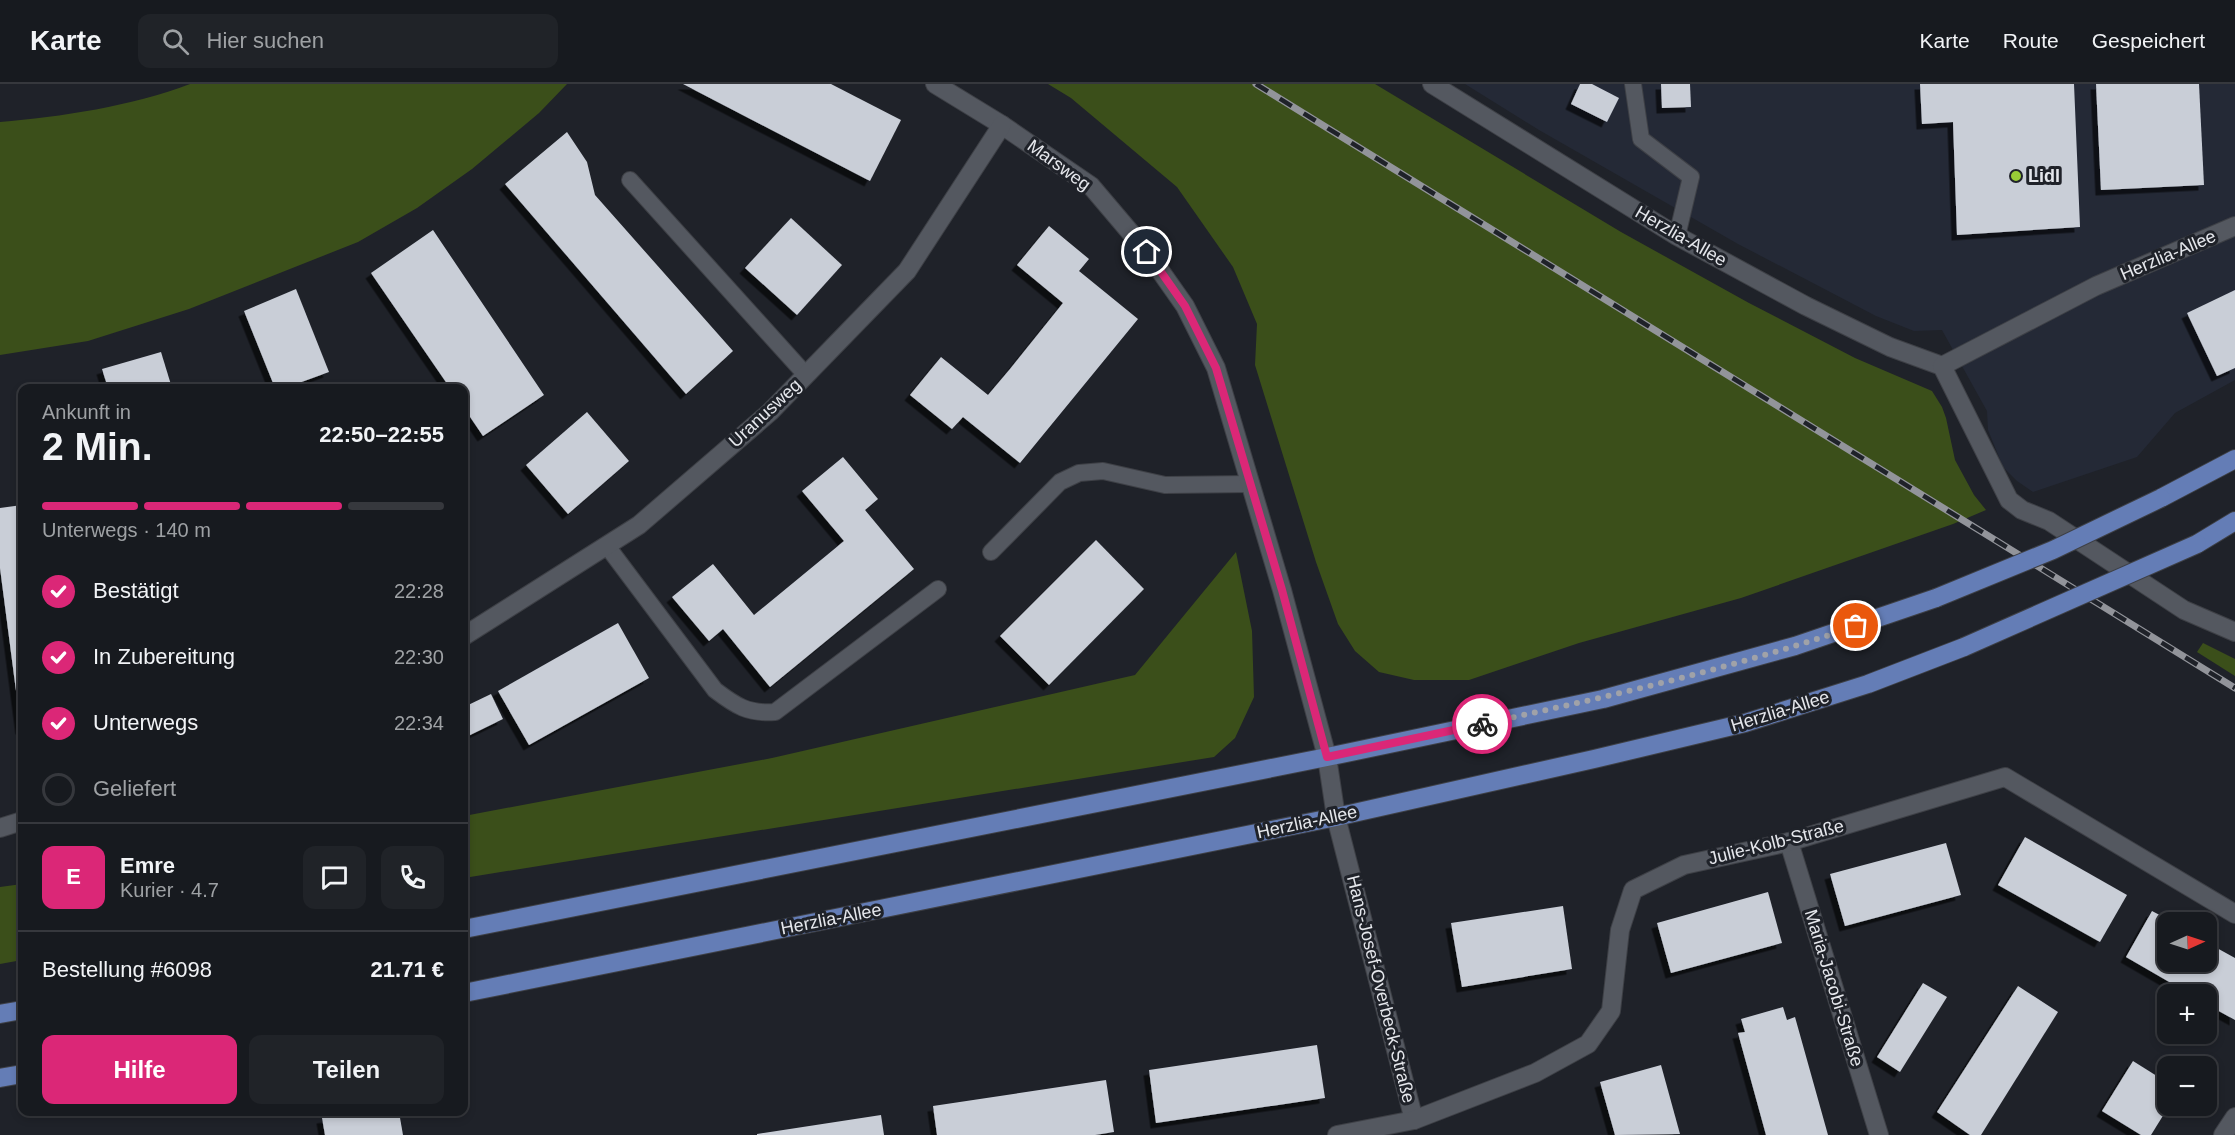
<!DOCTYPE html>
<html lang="de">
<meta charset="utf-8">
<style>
:root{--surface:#171a1f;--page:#202328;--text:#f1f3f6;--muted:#9ea1a4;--line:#36383d;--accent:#db2777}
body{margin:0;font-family:Helvetica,sans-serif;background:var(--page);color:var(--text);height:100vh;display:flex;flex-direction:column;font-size:22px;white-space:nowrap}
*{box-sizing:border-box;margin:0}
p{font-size:20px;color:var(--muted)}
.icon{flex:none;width:33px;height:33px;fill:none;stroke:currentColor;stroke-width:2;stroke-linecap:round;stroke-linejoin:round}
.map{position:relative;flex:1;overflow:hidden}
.panel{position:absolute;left:18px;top:300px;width:450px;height:732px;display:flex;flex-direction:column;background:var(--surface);border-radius:12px;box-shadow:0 3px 9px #0003,0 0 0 2px var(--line)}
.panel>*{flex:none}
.needle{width:39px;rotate:87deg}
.fabs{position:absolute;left:2157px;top:828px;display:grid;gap:12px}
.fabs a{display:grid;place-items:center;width:60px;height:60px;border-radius:12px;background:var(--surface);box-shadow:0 3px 9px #0003,0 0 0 2px var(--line);font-size:30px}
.pin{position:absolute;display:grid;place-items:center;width:51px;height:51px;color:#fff;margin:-26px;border:3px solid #fff;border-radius:50%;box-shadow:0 2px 6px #0007}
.courier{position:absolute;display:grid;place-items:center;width:60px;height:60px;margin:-30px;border:4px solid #db2777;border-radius:50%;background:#fff;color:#222;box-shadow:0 2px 8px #0007}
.head em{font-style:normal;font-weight:600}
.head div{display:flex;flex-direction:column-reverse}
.head{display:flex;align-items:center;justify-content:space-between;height:102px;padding:0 24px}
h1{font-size:39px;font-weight:600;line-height:45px}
.bar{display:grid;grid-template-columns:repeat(4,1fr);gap:9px 6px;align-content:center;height:72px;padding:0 24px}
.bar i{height:8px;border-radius:4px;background:var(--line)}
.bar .on{background:var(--accent)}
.bar p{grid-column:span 4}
.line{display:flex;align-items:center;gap:15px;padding:0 24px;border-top:2px solid var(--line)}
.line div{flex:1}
.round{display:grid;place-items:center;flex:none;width:63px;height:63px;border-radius:12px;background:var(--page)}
ol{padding:0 24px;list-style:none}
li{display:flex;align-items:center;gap:18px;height:66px}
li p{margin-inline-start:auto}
li .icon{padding:6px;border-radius:50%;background:var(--accent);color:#fff;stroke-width:4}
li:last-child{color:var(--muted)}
li i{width:33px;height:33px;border:3px solid var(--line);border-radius:50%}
.cta{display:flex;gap:12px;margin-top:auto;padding:12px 24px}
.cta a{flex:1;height:69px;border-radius:12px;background:var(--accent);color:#fff;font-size:24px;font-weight:600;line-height:69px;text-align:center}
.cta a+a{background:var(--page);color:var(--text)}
header{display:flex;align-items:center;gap:36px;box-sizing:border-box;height:84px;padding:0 30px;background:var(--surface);border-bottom:2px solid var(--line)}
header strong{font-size:28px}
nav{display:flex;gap:33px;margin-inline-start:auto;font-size:21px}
.search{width:420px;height:54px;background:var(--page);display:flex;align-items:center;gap:15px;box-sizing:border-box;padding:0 21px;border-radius:12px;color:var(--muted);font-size:22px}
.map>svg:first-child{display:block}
</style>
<header>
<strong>Karte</strong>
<div class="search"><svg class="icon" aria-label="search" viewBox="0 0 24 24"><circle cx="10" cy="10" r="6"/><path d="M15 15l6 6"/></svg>Hier suchen</div>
<nav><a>Karte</a><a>Route</a><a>Gespeichert</a></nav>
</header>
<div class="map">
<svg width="2235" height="1051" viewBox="0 0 2235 1051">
<defs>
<filter id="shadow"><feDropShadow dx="-5.5" dy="5.5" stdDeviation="0" flood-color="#0009"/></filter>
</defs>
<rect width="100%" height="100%" fill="#1f2229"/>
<path fill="#242936" d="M1465,0H2235V296L2175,329L2137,373L2033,408L2017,397L2003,383L1988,346L1987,327L1942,246L1914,247L1876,232L1738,160L1539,46Z"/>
<g fill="#3b4f1a">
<path d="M190,0H567L539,29L472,85L417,124L358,158L189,225L88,257L0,271V38C60,33 133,22 190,0Z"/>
<path d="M1048,0H1375L1621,148L1749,219L1855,274L1932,307L1942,323L1946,334L1955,376L1974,411L1986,426L1953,440L1741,514L1579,559L1469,596H1414L1379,588L1355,567L1338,540L1316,478L1255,281L1257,240L1233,183L1177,103L1071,14Z"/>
<path d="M1236,468L1252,547L1254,613L1235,654L1214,673L464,794V732L772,674L1135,591Z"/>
<path d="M2203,559L2235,575V592L2197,568Z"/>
<path d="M22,800V876L0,880V803Z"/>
</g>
<g fill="#c9ced7" filter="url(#shadow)">
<path d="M683,0H831L901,36L870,97Z"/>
<path d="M1580,0H1592L1619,14L1607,38L1571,20Z"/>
<path d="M1661,0H1690L1691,23L1662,24Z"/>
<path d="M1920,0H2074L2080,143L1957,151L1953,38L1922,40Z"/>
<path d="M2096,0H2199L2204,101L2101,106Z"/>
<path d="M567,48L587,78L595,111L733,267L686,310L505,100Z"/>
<path d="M791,134L842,181L797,231L745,184Z"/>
<path d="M1049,142L1089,175L1079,187L1138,235L1020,379L963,333L952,345L910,311L941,273L988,311L1010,285L1063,219L1017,181Z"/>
<path d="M433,146L544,311L483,352L464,324V304H450L371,189Z"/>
<path d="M296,205L329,288L285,304H275L244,227Z"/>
<path d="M2235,206V284L2217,292L2187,229Z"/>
<path d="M161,268L172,304H108L102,285Z"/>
<path d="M587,328L629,377L568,430L526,381Z"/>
<path d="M843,373L878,415L865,426L914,485L770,603L723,545L709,557L672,513L713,480L754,531L776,513L844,457L802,407Z"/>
<path d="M22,421V645H21L0,484V424Z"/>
<path d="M1096,456L1144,505L1049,601L1000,552Z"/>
<path d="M618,539L649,594L529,661L498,607Z"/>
<path d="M491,610L503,635L464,654V623Z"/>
<path d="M2025,753L2127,811L2100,858L1998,801Z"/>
<path d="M1946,759L1961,811L1845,842L1830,790Z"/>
<path d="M1768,808L1782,859L1671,889L1657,839Z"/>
<path d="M1563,822L1572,885L1462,903L1451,839Z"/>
<path d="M2152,827L2173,838H2168V878H2206V858L2235,874V936L2206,920V910H2190L2126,873Z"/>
<path d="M1923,899L1947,913L1900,988L1877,973Z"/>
<path d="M2018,902L2058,928L1981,1051H1970L1937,1028Z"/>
<path d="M1783,923L1787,936L1795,933L1828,1051H1766L1738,949L1745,948L1741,935Z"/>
<path d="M1317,961L1325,1014L1156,1039L1149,986Z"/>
<path d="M2133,977L2168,999L2169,1022L2151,1051H2141L2102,1027Z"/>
<path d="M1661,981L1680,1050L1615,1051L1600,998Z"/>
<path d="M1106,996L1114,1048L1095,1051H937L933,1022Z"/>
<path d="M367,1028H399L403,1051H325L322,1034Z"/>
<path d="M881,1031L884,1051H757V1050Z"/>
</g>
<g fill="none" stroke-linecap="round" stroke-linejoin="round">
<defs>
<g id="service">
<path d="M1633,0L1641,55L1691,93L1677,152"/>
<path d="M630,96L806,291"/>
<path d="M607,462L715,606C736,622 748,630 775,628L938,505"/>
<path d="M991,468L1060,398L1079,389L1103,387L1165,401L1250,400"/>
</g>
<g id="minor">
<path d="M935,0L1002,41L1091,102L1147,168L1185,222L1216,284L1282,506L1327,673L1336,733L1414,1036"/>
<path d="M1432,0L1677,152L1806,222L1890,263L1942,282"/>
<path d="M2235,142L2096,202L1942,282L2009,416L2022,426L2049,437L2184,526L2235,548"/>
<path d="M464,552L639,441L770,328L907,187L1002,41"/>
<path d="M0,744L22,737"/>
<path d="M1789,758L1879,1051"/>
<path d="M1337,1051L1414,1036L1535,989L1588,960L1611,927L1620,846L1633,806L1684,781L1789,758L2005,693L2235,830"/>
<path d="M2223,1051L2235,1033"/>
</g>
<g id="primary">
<path d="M2161,414L2235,375"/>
<path d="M2197,460L2235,437"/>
<path d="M464,845L1327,673L1603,615L1795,562L1936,514"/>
<path d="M464,909L1336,733L1594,675L1745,639L1868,600L1964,563"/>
<path d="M0,930L22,926"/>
<path d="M0,994L22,990"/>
</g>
</defs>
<use href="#service" stroke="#3e4046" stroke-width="18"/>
<use href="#minor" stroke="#3e4046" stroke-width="20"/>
<use href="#primary" stroke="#3e4046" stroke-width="20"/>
<use href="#service" stroke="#545860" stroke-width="16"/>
<use href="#minor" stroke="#545860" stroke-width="18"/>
<use href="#primary" stroke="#647db6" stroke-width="18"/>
<defs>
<path id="rail" d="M1256,0L2235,604"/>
</defs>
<use href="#rail" stroke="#92949a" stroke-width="7"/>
<use href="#rail" stroke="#1f2229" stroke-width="4.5" stroke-dasharray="14" stroke-linecap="butt"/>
<defs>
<g id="primary-bridge">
<path d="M1936,514L2053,466L2161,414"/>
<path d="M1964,563L2197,460"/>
</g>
</defs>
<use href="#primary-bridge" stroke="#3e4046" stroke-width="20" stroke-linecap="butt"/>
<use href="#primary-bridge" stroke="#647db6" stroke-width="18"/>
</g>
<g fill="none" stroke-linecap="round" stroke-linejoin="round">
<path stroke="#a0a2a8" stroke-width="6" stroke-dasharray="0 10.8" d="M1482,640C1608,613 1734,584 1856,542"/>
<path stroke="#db2777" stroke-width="8" d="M1147,168L1185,222L1216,284L1282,506L1327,673L1482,640"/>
</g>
<circle fill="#98cb36" stroke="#1f2229" stroke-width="2" cx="2016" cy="92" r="6"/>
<g text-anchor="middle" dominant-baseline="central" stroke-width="6" stroke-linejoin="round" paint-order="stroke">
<g font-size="18" fill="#e5e7ec" stroke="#1f2229">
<text transform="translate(1059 81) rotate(36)">Marsweg</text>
<text transform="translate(1681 152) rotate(30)">Herzlia-Allee</text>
<text transform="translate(2168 171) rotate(-23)">Herzlia-Allee</text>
<text transform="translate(765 329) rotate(-43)">Uranusweg</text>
<text transform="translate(1780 627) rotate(-17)">Herzlia-Allee</text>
<text transform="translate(1307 738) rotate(-12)">Herzlia-Allee</text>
<text transform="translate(1776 758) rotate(-14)">Julie-Kolb-Straße</text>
<text transform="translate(831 835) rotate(-11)">Herzlia-Allee</text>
<text transform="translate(1834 904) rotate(73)">Maria-Jacobi-Straße</text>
<text transform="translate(1381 905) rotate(76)">Hans-Josef-Overbeck-Straße</text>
</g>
<g font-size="18" font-weight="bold" fill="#e5e7ec" stroke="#1f2229" text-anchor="start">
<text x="2028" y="92">Lidl</text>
</g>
</g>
</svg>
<div class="fabs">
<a><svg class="needle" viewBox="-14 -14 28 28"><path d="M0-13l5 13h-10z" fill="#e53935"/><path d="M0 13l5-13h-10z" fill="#9ea1a4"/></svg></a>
<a>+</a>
<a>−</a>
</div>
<div class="pin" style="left:1856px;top:542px;background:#ea580c"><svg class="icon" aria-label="bag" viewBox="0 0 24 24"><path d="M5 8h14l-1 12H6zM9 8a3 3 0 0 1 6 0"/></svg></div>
<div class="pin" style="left:1147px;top:168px;background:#1f2937"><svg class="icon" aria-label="home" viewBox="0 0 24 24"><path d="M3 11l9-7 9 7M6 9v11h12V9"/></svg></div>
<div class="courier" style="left:1482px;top:640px"><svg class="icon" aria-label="bike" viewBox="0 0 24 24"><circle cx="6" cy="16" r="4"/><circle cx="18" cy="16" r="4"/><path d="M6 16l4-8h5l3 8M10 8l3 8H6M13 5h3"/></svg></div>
<section class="panel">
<div class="head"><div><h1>2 Min.</h1><p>Ankunft in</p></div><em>22:50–22:55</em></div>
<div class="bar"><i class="on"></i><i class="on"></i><i class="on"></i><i></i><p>Unterwegs · 140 m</p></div>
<ol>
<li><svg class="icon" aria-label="check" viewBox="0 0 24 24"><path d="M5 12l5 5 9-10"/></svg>Bestätigt<p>22:28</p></li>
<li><svg class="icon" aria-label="check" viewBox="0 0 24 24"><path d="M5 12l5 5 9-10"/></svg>In Zubereitung<p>22:30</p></li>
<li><svg class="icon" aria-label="check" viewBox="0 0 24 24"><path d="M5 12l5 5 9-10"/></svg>Unterwegs<p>22:34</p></li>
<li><i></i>Geliefert</li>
</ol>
<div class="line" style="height:108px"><b class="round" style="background:var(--accent);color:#fff">E</b><div><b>Emre</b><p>Kurier · 4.7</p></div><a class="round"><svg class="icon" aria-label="chat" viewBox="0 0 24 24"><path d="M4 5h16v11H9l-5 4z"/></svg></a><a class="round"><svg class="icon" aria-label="phone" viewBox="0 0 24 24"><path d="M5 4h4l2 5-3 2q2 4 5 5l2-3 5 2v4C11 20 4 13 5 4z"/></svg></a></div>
<div class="line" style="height:78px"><div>Bestellung #6098</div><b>21.71 €</b></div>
<div class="cta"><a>Hilfe</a><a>Teilen</a></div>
</section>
</div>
